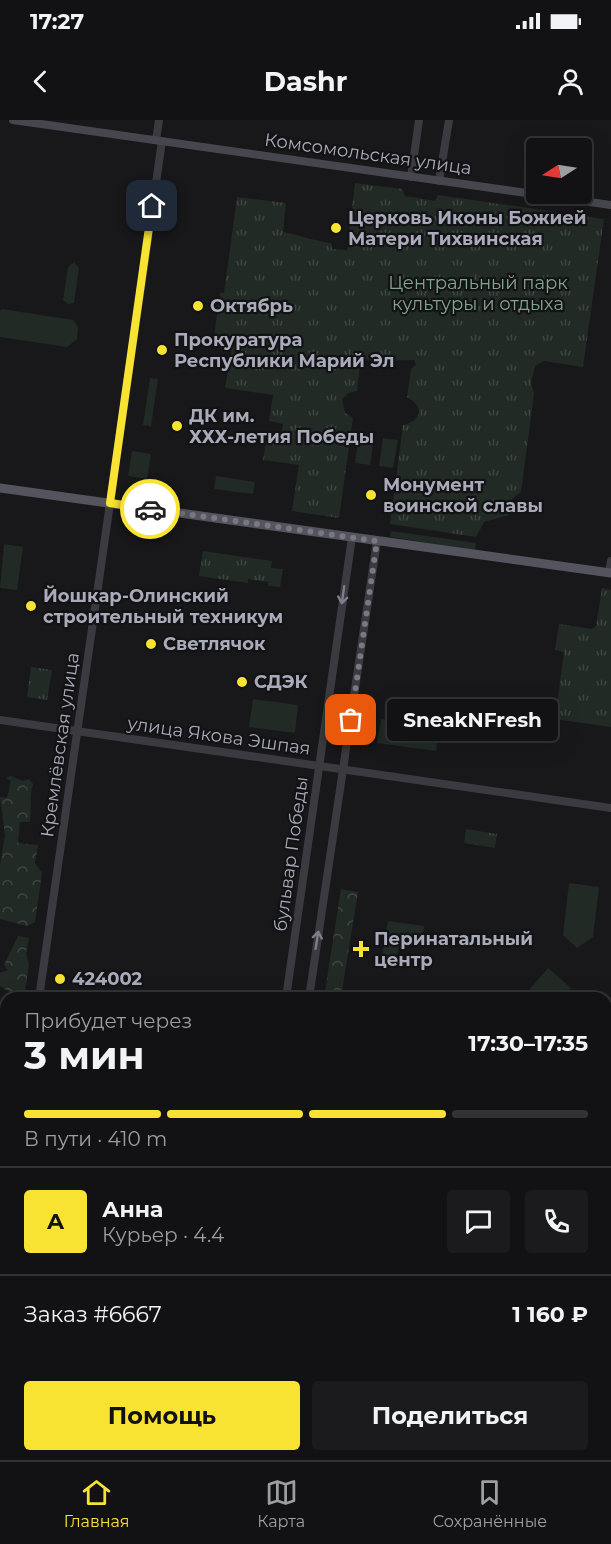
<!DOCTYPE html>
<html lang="ru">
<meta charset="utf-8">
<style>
:root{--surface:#121214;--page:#1b1b1d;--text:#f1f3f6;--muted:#9c9ea0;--line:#313234;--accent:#f8e332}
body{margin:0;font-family:Montserrat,sans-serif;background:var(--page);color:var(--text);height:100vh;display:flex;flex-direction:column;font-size:22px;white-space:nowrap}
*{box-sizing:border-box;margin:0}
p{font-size:20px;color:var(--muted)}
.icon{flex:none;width:33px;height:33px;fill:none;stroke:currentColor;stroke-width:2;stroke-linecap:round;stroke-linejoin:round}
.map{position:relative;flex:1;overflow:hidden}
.drawer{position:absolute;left:0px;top:872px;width:612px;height:470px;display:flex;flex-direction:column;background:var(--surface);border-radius:18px 18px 0 0;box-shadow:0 6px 24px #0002,0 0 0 2px var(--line)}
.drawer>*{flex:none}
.needle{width:39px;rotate:258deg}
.buttons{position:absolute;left:526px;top:18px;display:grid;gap:12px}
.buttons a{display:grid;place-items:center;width:66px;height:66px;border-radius:6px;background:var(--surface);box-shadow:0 6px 24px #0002,0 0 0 2px var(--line);font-size:30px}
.pin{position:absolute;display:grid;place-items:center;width:51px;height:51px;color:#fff;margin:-26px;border-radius:12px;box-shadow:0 3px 9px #0006}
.courier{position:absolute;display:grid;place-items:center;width:60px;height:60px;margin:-30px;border:4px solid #f8e332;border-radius:50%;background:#fff;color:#222;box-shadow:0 2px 8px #0007}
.bubble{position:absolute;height:42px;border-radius:6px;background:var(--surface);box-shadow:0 6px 24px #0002,0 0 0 2px var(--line);font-size:20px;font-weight:700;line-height:42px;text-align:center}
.headline em{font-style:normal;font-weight:700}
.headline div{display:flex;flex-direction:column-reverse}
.headline{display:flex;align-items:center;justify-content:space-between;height:102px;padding:0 24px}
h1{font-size:39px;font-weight:700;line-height:45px}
.bar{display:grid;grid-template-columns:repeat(4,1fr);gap:9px 6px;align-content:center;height:72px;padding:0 24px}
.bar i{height:8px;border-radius:4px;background:var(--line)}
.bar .current{background:var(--accent)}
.bar p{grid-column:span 4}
.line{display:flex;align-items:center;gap:15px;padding:0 24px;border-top:2px solid var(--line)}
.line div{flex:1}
.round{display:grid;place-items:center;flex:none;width:63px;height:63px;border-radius:6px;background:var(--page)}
.action{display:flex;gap:12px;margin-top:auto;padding:12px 24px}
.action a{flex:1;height:69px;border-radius:6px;background:var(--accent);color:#111;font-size:24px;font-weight:700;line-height:69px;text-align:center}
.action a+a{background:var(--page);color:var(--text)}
.status{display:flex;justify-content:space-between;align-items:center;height:42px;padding:0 30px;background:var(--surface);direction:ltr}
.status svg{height:16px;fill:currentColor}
header{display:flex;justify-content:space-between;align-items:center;height:78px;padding:0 24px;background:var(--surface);font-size:27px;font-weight:700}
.tabs{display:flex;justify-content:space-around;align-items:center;height:84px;border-top:2px solid var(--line);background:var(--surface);font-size:16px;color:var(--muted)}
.tabs a{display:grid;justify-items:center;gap:3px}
.tabs .current{color:var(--accent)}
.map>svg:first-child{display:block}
</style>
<div class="status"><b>17:27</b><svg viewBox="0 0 49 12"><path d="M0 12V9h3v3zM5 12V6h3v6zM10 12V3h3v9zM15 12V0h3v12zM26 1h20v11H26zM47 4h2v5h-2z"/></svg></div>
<header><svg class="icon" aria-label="back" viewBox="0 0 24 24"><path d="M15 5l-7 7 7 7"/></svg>Dashr<svg class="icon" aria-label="person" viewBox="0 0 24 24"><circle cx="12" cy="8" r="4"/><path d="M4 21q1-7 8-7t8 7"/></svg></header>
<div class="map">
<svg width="611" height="1340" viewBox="0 0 611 1340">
<defs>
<pattern id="forest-crowns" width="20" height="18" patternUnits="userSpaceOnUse" patternTransform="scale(1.5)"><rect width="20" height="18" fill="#212a24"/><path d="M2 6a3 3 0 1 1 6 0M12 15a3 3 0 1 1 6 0" fill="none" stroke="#3e4642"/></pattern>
<pattern id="park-tufts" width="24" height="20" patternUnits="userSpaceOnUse" patternTransform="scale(1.5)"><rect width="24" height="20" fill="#212a24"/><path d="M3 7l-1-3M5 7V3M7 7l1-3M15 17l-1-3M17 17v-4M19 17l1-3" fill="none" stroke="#3e4642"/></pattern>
</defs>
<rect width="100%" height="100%" fill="#18181a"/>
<g fill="#212a24">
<path d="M74,142L79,148L74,183L68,184L63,180L68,147Z"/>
<path d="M2,189L73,200L78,207L77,219L67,227L0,217V191Z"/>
<path d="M150,258L158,259L151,306L143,305Z"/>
<path d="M359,315L374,317L370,345L355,343Z"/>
<path d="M383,318L398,320L393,348L379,346Z"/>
<path d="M132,331L151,334L147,359L128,356Z"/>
<path d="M216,356L255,362L253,374L214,369Z"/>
<path d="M391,411L476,423L475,430L390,417Z"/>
<path d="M4,424L23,427L17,470L0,468Z"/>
<path d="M253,579L298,585L295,613L249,607Z"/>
<path d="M381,599L439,607L436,631L377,623Z"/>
<path d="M569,763L599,767L593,817L577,828L563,815Z"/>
<path d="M388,801L424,806L421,827L399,824L397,839L382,836Z"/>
<path d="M548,848L571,868L563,877H523Z"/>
</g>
<g fill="url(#forest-crowns)">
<path d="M10,656L23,661L29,659L33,664C29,677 32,689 30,702H20L18,723L38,725L35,743L42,753L35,802L27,806L0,799V745L5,715L0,677L7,678L11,661L6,658Z"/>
<path d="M341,769L358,772L341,877H324Z"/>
<path d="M18,816L29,818L26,833L29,845L24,877H17L0,866V853L8,850L4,845Z"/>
</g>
<g fill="url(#park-tufts)">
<path d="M355,63L402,69L405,76L435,81L438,75L604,99L583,247L544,241L535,246L531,263L534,274L521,372L512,379L509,395L484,402L476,417L390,404L403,305C423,301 424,286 407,277L411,249L416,245L414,240L374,241L361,237L357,239L360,246L357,271L349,273L342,279L345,293L353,298L339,398L292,391L299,345L263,340L266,323L280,324L283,304L269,301L273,275L225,268L233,220L214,217L220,173H224L237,77L286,83L283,112C300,115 314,121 331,123L332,129L347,130Z"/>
<path d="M203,431L272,441L271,448L283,449L280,467L268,466V462L248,459V463L199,456Z"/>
<path d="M602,468L611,470V607L555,599L564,532L555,530L559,504L592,509L596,506Z"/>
<path d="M31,547L52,550L47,580L27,577Z"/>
<path d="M466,709L497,714L495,728L464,723Z"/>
</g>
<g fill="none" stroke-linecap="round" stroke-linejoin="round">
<path stroke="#3b3a41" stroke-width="6" d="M606,1282L611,1286"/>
<g stroke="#3b3a41" stroke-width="8">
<path d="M156,20L159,0"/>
<path d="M411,57L419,0"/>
<path d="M439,61L449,0"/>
<path d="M609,453L611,441"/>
<path d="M0,600L611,688"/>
<path d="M39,878L162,21"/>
<path d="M286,878L352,417"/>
<path d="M309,878L377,421"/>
<path d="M0,906L6,907"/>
<path d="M606,1262L611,1257"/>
<path d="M245,1340L246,1335"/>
<path d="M539,1340L543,1335"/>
</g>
<g stroke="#46464f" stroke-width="8">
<path d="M13,0L611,85"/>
<path d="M220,1340L221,1335"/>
</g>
<g stroke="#54545e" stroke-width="9">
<path d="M0,368L611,453"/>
<path d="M606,974L611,968"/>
<path d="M0,1192L6,1193"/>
<path d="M445,1335L451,1340"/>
</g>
</g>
<defs><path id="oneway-shaft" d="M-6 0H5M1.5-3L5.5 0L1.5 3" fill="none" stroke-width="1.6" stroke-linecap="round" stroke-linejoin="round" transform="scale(1.5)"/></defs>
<g stroke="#7d7e8a">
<use href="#oneway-shaft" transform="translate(343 475) rotate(98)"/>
<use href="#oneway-shaft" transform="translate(317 820) rotate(-81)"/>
</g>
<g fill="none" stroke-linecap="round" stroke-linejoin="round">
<path stroke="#767882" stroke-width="6" stroke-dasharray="0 10.8" d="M150,389L377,421L351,600"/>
<path stroke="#f8e332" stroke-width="8" d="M150,389L110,383L152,86"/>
</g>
<g fill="#f8e332" stroke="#131315" stroke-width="2">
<circle cx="336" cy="108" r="6"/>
<circle cx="198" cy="186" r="6"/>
<circle cx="162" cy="230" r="6"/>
<circle cx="177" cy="306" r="6"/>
<circle cx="371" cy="375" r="6"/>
<circle cx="31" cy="486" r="6"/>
<circle cx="151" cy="524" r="6"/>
<circle cx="242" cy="562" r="6"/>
<path d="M358 820h6v6h6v6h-6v6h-6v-6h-6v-6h6z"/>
<circle cx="60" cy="859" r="6"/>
</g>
<g text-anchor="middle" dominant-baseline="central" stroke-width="4.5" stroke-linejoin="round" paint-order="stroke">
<g font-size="18" fill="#a9abba" stroke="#131315">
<text transform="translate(368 34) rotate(8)">Комсомольская улица</text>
<text transform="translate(219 616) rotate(8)">улица Якова Эшпая</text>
<text transform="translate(60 625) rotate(-82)">Кремлёвская улица</text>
<text transform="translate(291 734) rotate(-82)">бульвар Победы</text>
</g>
<g font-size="18" font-weight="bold" fill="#a9abba" stroke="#131315" text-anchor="start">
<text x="348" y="98">Церковь Иконы Божией<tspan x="348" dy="21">Матери Тихвинская</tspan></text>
<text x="210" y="186">Октябрь</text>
<text x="174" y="220">Прокуратура<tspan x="174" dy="21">Республики Марий Эл</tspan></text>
<text x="189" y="296">ДК им.<tspan x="189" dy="21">ХХХ-летия Победы</tspan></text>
<text x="383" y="365">Монумент<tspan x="383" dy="21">воинской славы</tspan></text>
<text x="43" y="476">Йошкар-Олинский<tspan x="43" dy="21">строительный техникум</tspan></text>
<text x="163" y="524">Светлячок</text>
<text x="254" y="562">СДЭК</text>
<text x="374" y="819">Перинатальный<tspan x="374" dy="21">центр</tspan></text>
<text x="72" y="859">424002</text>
</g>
<g font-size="18" fill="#80a58b" stroke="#131315">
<text x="478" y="163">Центральный парк<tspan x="478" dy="21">культуры и отдыха</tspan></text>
</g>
</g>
</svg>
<div class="buttons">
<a><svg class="needle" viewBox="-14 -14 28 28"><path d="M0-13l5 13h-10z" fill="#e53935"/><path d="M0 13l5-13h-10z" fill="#9c9ea0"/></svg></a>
</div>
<div class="pin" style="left:351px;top:600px;background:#ea580c"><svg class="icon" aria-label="bag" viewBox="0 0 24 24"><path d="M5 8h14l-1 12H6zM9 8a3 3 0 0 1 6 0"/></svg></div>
<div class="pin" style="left:152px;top:86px;background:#1f2937"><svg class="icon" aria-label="home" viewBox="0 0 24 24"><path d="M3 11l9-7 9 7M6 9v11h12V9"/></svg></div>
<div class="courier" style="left:150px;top:389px"><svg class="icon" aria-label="car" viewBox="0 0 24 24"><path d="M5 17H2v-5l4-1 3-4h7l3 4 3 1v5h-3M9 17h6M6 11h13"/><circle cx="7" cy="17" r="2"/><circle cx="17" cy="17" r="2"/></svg></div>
<div class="bubble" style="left:387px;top:579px;width:171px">SneakNFresh</div>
<section class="drawer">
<div class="headline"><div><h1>3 мин</h1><p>Прибудет через</p></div><em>17:30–17:35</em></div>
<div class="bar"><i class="current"></i><i class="current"></i><i class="current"></i><i></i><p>В пути · 410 m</p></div>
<div class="line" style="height:108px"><b class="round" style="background:var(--accent);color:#111">А</b><div><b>Анна</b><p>Курьер · 4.4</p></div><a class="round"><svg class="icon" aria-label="chat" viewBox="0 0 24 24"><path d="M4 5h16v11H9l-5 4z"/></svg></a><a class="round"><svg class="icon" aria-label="phone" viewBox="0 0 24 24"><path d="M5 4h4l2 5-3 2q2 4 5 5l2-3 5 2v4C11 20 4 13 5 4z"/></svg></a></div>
<div class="line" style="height:78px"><div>Заказ #6667</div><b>1 160 ₽</b></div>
<div class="action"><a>Помощь</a><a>Поделиться</a></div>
</section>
</div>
<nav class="tabs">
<a class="current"><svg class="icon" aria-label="home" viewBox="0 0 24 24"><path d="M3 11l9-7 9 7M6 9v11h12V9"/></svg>Главная</a>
<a><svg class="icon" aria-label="map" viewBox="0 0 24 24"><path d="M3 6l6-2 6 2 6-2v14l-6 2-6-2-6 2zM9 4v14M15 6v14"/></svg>Карта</a>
<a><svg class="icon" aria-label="saved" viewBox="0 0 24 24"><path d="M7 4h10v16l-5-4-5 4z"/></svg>Сохранённые</a>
</nav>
